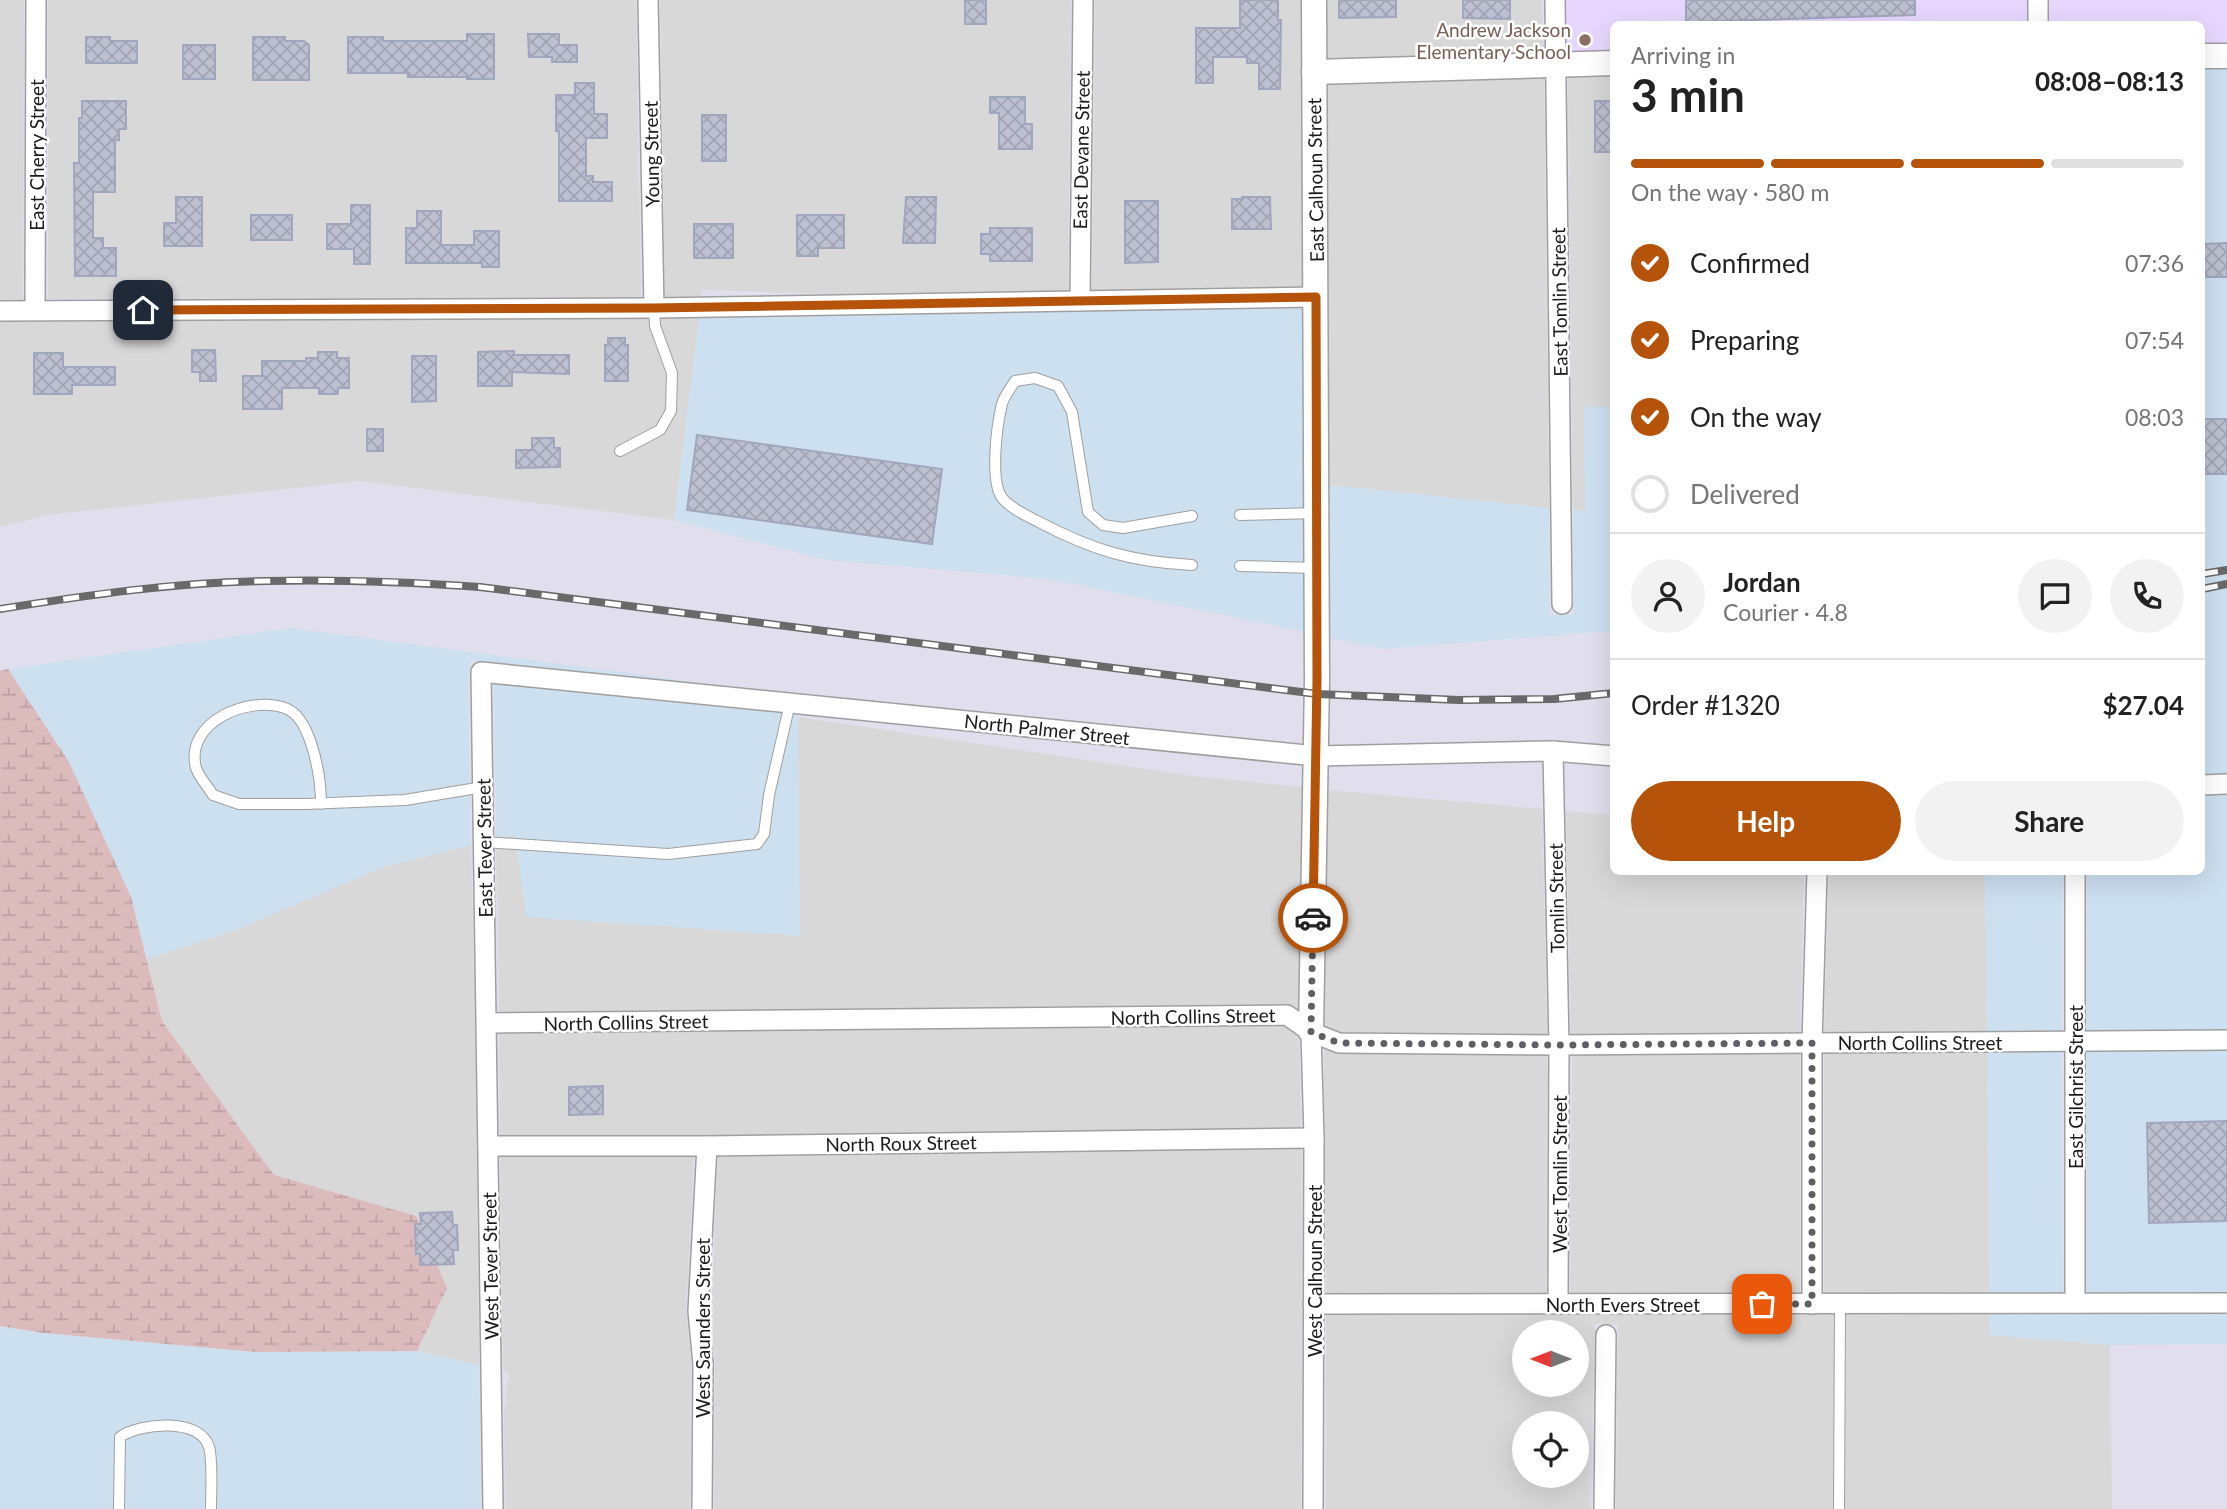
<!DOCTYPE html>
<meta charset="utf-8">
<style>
:root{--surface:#fff;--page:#f2f2f2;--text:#222;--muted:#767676;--line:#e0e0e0;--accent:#b45309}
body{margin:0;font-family:Lato,sans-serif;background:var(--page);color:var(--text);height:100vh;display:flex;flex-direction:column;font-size:26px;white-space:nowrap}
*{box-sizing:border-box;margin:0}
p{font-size:23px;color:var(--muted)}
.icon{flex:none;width:38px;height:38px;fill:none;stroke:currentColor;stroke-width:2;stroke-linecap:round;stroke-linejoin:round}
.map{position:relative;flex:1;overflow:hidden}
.details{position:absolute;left:1610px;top:21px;width:595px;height:854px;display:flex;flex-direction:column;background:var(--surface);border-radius:10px;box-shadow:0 7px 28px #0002}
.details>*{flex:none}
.needle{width:46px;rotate:270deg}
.buttons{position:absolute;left:1512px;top:1320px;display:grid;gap:14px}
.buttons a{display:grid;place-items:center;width:77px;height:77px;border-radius:50%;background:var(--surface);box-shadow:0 7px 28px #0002;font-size:35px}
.pin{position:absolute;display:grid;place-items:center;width:60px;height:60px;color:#fff;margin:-30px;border-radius:14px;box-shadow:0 4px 10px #0006}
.courier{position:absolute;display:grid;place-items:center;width:70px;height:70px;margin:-35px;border:5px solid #b45309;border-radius:50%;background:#fff;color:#222;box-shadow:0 2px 9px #0007}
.summary em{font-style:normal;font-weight:700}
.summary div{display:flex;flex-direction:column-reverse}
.summary{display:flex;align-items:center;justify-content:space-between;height:119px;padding:0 21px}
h1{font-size:46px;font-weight:700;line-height:52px}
.bar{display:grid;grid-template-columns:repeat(4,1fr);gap:10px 7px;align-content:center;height:84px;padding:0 21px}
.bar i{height:9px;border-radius:5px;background:var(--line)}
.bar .current{background:var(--accent)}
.bar p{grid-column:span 4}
.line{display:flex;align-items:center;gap:18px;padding:0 21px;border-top:2px solid var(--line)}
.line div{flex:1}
.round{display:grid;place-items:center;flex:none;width:74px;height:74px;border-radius:37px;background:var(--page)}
ol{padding:0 21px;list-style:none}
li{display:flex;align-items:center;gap:21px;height:77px}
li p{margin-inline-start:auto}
li .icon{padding:7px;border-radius:50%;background:var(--accent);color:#fff;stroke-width:4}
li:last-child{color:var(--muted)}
li i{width:38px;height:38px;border:4px solid var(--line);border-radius:50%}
.cta{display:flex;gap:14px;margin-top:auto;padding:14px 21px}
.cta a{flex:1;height:80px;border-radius:42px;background:var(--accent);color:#fff;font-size:28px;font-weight:700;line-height:80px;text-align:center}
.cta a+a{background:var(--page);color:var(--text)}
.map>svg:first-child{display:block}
</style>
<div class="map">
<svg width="2227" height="1509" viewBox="0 0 2227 1509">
<defs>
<pattern id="wetland-marsh" width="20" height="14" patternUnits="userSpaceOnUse" patternTransform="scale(1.75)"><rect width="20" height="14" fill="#dcbbbd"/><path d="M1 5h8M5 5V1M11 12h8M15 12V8" fill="none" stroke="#bca0a2"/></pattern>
<pattern id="building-cross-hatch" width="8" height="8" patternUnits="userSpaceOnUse" patternTransform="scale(1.75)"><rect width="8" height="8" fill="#bdc0d0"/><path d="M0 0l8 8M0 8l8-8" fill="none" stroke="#a2a4b2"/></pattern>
</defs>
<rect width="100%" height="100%" fill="#e1dfed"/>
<g fill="#d8d8d9" fill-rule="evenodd">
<path d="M0,0H24L23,300H0Z"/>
<path d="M48,0H636L641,297L48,299Z"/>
<path d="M660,0H1071L1068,290L844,294L703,290L702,296L665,297Z"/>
<path d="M1095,0H1302L1304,286L1092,290Z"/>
<path d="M1326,0H1542L1544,55L1326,61Z"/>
<path d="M1614,74L1613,407L1584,408L1585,512L1573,510L1568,76Z"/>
<path d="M1544,76L1549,508L1329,485L1326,82Z"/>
<path d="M699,318L674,520L360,481L47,515L0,527V322Z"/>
<path d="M798,717L1193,776L1303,787L1300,1010L1286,1004L499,1012L496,839L515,834L799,936Z"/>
<path d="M1327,790L1542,809L1547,1034L1341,1032L1324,1025Z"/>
<path d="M1566,811L1613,815L1614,872H1804L1800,1032L1571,1034Z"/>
<path d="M471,845L475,1023L479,1365L417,1351L447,1288L416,1216L275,1176L162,1021L147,959L233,931L384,867Z"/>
<path d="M1829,872H1985L1987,1031L1824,1032Z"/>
<path d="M1282,1025L1299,1037L1301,1127L707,1136L500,1135L499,1034Z"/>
<path d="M1324,1049L1339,1054L1547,1055L1546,1293H1326Z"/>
<path d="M1987,1052L1989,1292L1824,1293V1053Z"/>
<path d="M1800,1053V1293H1570L1572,1055Z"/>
<path d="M1302,1149L1301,1509H714L715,1364L711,1311L718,1157Z"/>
<path d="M500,1156L694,1157L686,1311L691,1364L690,1509H505L504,1412L509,1372L503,1370Z"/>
<path d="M1989,1314L1990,1335L2110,1345L2112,1509H1616L1618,1325L1595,1324L1591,1509H1326V1315ZM1524,1332H1577V1384H1524ZM1524,1423H1577V1475H1524Z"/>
</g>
<g fill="#cde0f0">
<path d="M2202,67H2227V773L2202,774Z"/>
<path d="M1304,308L1305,632L1049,579L826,560L674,520L699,318Z"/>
<path d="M1584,407H1613V631L1384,649L1329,638V485L1549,508L1550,615H1574L1573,510L1585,511Z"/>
<path d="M291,628L709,684L471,660L468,681L471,845L384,867L233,931L147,959L131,897L8,669Z"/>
<path d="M494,684L790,714L798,717L800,936L526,917L515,835L496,839Z"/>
<path d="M2227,795V1029L2086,1031L2087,872H2202V796Z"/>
<path d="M1985,872H2063L2062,1031H1987Z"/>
<path d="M2227,1051V1292H2087L2086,1052Z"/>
<path d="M1987,1052H2062L2063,1292H1989Z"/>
<path d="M2227,1313V1344L2110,1345L1989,1335V1314Z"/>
<path d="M0,1326L44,1333L256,1352L417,1351L479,1365L481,1509H0Z"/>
</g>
<path fill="#e7d7ff" d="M1555,0H2227V56H2202V24H1614L1613,63L1556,65Z"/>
<path fill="url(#wetland-marsh)" d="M8,669L69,762L131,897L162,1021L274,1175L416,1216L447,1288L417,1351L256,1352L44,1333L0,1326V671Z"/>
<g fill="url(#building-cross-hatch)" stroke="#a1a6bf" stroke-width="2">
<rect x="965" y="0" width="21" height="24"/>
<path d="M1240,0H1278V20H1281L1280,89H1259V63H1247V57H1213V83H1196V28H1240Z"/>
<path d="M1339,0H1396V17L1339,18Z"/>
<path d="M1463,0H1510V19L1463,18Z"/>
<path d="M1686,0H1915V15L1686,22Z"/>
<path d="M467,34H494V79H467V77H408V73H348V37H383V41H467Z"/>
<path d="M528,34H559V45H577V62H552V57H529Z"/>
<path d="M86,37H110V41H137V63H86Z"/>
<path d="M253,37H285V41H304L309,45V80H253Z"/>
<rect x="183" y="45" width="32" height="34"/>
<path d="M575,83H594V114H607V138H586V176H593V182H612V201H559V131H556V95H575Z"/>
<path d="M990,97H1025V124H1032V149H999V113H990Z"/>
<path d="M82,101H126V129H119V140H115V192H93V238H103V248H116V276H75L74,163H79V118H82Z"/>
<rect x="1595" y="101" width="19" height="51"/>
<rect x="702" y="115" width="24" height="46"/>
<path d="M176,197H202V246H164V223H176Z"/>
<path d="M906,197H936L935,243H903Z"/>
<path d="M1242,197H1270L1271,229H1232V199H1242Z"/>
<path d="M1125,201H1158V262L1125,263Z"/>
<path d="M351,205H370V264H354V249H327V224H351Z"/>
<path d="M417,211H441V245H474V231H499V267H482V263H406V228H417Z"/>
<rect x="251" y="215" width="41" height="25"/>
<path d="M797,215H844V248H818V256H797Z"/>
<rect x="694" y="224" width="39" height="34"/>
<path d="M990,228H1032V261H990V254H981V234H990Z"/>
<path d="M2227,243V277H2202V244Z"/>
<path d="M608,338H625V345H628V381H605V345H608Z"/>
<path d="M192,350H215L216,381H200V372H192Z"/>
<path d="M514,351V355H569V374L512,372V386H478V352Z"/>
<path d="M318,352H337V358H349V388H338V394H319V388H282V409H243V376H262V361H306V358H318Z"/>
<path d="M34,353H63V367H115V385H72V394H34Z"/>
<path d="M412,356H436V401L412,402Z"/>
<rect x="2202" y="419" width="25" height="55"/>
<rect x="367" y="429" width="16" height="22"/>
<path d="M697,435L942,469L932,544L687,510Z"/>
<path d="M532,438H554V448H560V467L516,468V450H532Z"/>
<path d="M603,1086V1114L569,1115V1087Z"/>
<path d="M2227,1121V1221L2149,1223L2147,1123Z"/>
<path d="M452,1212L453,1225H457L458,1250H453L454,1264L420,1265V1254H416L415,1224H421L420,1213Z"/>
</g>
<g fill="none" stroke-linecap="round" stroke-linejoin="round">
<defs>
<g id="service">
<path d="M620,451L660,430L671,411L672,373L655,326L654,308"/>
<path d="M1240,515L1316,513"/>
<path d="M1192,516L1123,528L1103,525L1088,512L1072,412L1058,386L1035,378L1015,381C1011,388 1004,396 1002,404C997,424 989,483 1003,499C1012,509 1027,516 1039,522C1092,550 1132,562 1192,565"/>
<path d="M1240,566L1316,568"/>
<path d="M321,804C321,779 312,717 285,708C249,695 184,722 196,768C199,777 208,787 213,795L239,804H306L405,800L483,787"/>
<path d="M484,842L668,854L757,844L764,834L769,795L790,703"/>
<path d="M119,1509L120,1437C140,1423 200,1417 209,1447C213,1461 211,1494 211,1509"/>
<path d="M1839,1509L1840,1304"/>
</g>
<g id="minor">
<path d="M648,0L654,308"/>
<path d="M1555,0L1562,604"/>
<path d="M2038,0V24"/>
<path d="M1080,301L1083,0"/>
<path d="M35,310L36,0"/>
<path d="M0,311L654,308L1316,297"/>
<path d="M1553,751L1559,1045L1558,1304"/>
<path d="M2202,785L2227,784"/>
<path d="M2075,872V1303"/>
<path d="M487,1023L1287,1015L1311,1032L1339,1043L1559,1045L2227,1040"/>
<path d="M1311,1032L1314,1138L1313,1509"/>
<path d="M488,1146H707L1314,1138"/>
<path d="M1313,1304L2227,1303"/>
<path d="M1812,1304V1043L1817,872"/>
<path d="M493,1509L481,672L1316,756L1553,751L1614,756"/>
<path d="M702,1509L703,1364L698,1311L707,1146"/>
<path d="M1604,1509L1606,1335"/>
</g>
<g id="tertiary">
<path d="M2202,56H2227"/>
<path d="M1314,72L1614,63"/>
<path d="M1311,1032L1317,680L1314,0"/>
</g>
</defs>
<use href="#service" stroke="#9f9f9f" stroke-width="12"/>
<use href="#minor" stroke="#9f9f9f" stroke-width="22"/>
<use href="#tertiary" stroke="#9f9f9f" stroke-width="27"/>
<use href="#service" stroke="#fff" stroke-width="10"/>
<use href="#minor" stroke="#fff" stroke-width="19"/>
<use href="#tertiary" stroke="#fff" stroke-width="24"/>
<defs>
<g id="rail">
<path d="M2202,574L2227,570"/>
<path d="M2202,589L2227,584"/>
<path d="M0,609C88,595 177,582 266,581C338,579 409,582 480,587L1317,694L1459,700L1554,699L1614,693"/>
</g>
</defs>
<use href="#rail" stroke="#696969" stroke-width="8"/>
<use href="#rail" stroke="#fff" stroke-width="5" stroke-dasharray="16" stroke-linecap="butt"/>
</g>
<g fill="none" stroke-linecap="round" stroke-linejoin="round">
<path stroke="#606064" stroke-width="7" stroke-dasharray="0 12.6" d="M1313,918L1311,1032L1339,1043L1559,1045L1812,1043V1304H1762"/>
<path stroke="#b45309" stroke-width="9" d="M143,310L653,308L1316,297L1317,680L1313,918"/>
</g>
<circle fill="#8d6e63" stroke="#fff" stroke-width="2.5" cx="1585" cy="40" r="7"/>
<g text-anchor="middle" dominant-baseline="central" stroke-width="5" stroke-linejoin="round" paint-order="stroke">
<g font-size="19" fill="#785e54" stroke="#fff" text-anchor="end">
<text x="1571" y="29">Andrew Jackson<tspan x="1571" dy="22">Elementary School</tspan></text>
</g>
<g font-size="19" fill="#1b1b1b" stroke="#fff">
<text transform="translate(1081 150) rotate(-89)">East Devane Street</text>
<text transform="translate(651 154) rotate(-91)">Young Street</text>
<text transform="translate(36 155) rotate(-90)">East Cherry Street</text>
<text transform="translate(1315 180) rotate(-91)">East Calhoun Street</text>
<text transform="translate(1559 302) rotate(-91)">East Tomlin Street</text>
<text transform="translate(1047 729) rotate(6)">North Palmer Street</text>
<text transform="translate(484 848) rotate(-91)">East Tever Street</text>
<text transform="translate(1556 898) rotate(-91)">Tomlin Street</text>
<text transform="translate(1193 1016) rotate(-1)">North Collins Street</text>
<text transform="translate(626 1022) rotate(-1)">North Collins Street</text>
<text x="1920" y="1042">North Collins Street</text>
<text transform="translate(2075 1087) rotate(-90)">East Gilchrist Street</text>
<text transform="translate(901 1143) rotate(-1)">North Roux Street</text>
<text transform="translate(1559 1174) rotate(-90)">West Tomlin Street</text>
<text transform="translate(490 1266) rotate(-91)">West Tever Street</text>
<text transform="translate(1314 1271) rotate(-90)">West Calhoun Street</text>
<text x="1623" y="1304">North Evers Street</text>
<text transform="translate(702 1328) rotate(-90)">West Saunders Street</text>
</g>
</g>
</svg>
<div class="buttons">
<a><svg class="needle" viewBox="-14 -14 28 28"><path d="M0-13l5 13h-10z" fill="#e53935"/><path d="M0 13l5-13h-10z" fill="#767676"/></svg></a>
<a><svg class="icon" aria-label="locate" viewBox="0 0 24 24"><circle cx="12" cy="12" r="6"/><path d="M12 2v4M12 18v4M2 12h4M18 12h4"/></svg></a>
</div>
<div class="pin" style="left:1762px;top:1304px;background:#ea580c"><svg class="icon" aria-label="bag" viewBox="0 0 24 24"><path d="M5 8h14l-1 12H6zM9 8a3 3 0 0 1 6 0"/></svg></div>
<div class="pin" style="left:143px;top:310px;background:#1f2937"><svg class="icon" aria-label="home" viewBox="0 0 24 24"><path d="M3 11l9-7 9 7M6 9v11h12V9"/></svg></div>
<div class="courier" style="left:1313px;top:918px"><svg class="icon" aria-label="car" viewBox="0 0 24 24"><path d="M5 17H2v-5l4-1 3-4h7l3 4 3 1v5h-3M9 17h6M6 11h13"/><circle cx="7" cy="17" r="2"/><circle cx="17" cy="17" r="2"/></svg></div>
<section class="details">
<div class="summary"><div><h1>3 min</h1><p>Arriving in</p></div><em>08:08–08:13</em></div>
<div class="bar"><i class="current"></i><i class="current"></i><i class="current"></i><i></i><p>On the way · 580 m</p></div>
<ol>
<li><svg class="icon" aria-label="check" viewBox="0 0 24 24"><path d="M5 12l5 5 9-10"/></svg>Confirmed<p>07:36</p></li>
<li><svg class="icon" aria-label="check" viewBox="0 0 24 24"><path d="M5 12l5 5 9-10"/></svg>Preparing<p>07:54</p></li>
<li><svg class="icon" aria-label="check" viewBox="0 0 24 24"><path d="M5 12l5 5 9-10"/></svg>On the way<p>08:03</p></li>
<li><i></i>Delivered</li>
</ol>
<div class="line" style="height:126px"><a class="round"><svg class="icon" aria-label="person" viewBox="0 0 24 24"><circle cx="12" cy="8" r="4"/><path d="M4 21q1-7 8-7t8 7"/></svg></a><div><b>Jordan</b><p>Courier · 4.8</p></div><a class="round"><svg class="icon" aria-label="chat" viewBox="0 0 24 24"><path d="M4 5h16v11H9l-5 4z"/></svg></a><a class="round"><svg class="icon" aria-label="phone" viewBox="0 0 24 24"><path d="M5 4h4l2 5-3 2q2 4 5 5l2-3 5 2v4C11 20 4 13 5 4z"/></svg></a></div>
<div class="line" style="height:91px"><div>Order #1320</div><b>$27.04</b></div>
<div class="cta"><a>Help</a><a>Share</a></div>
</section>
</div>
